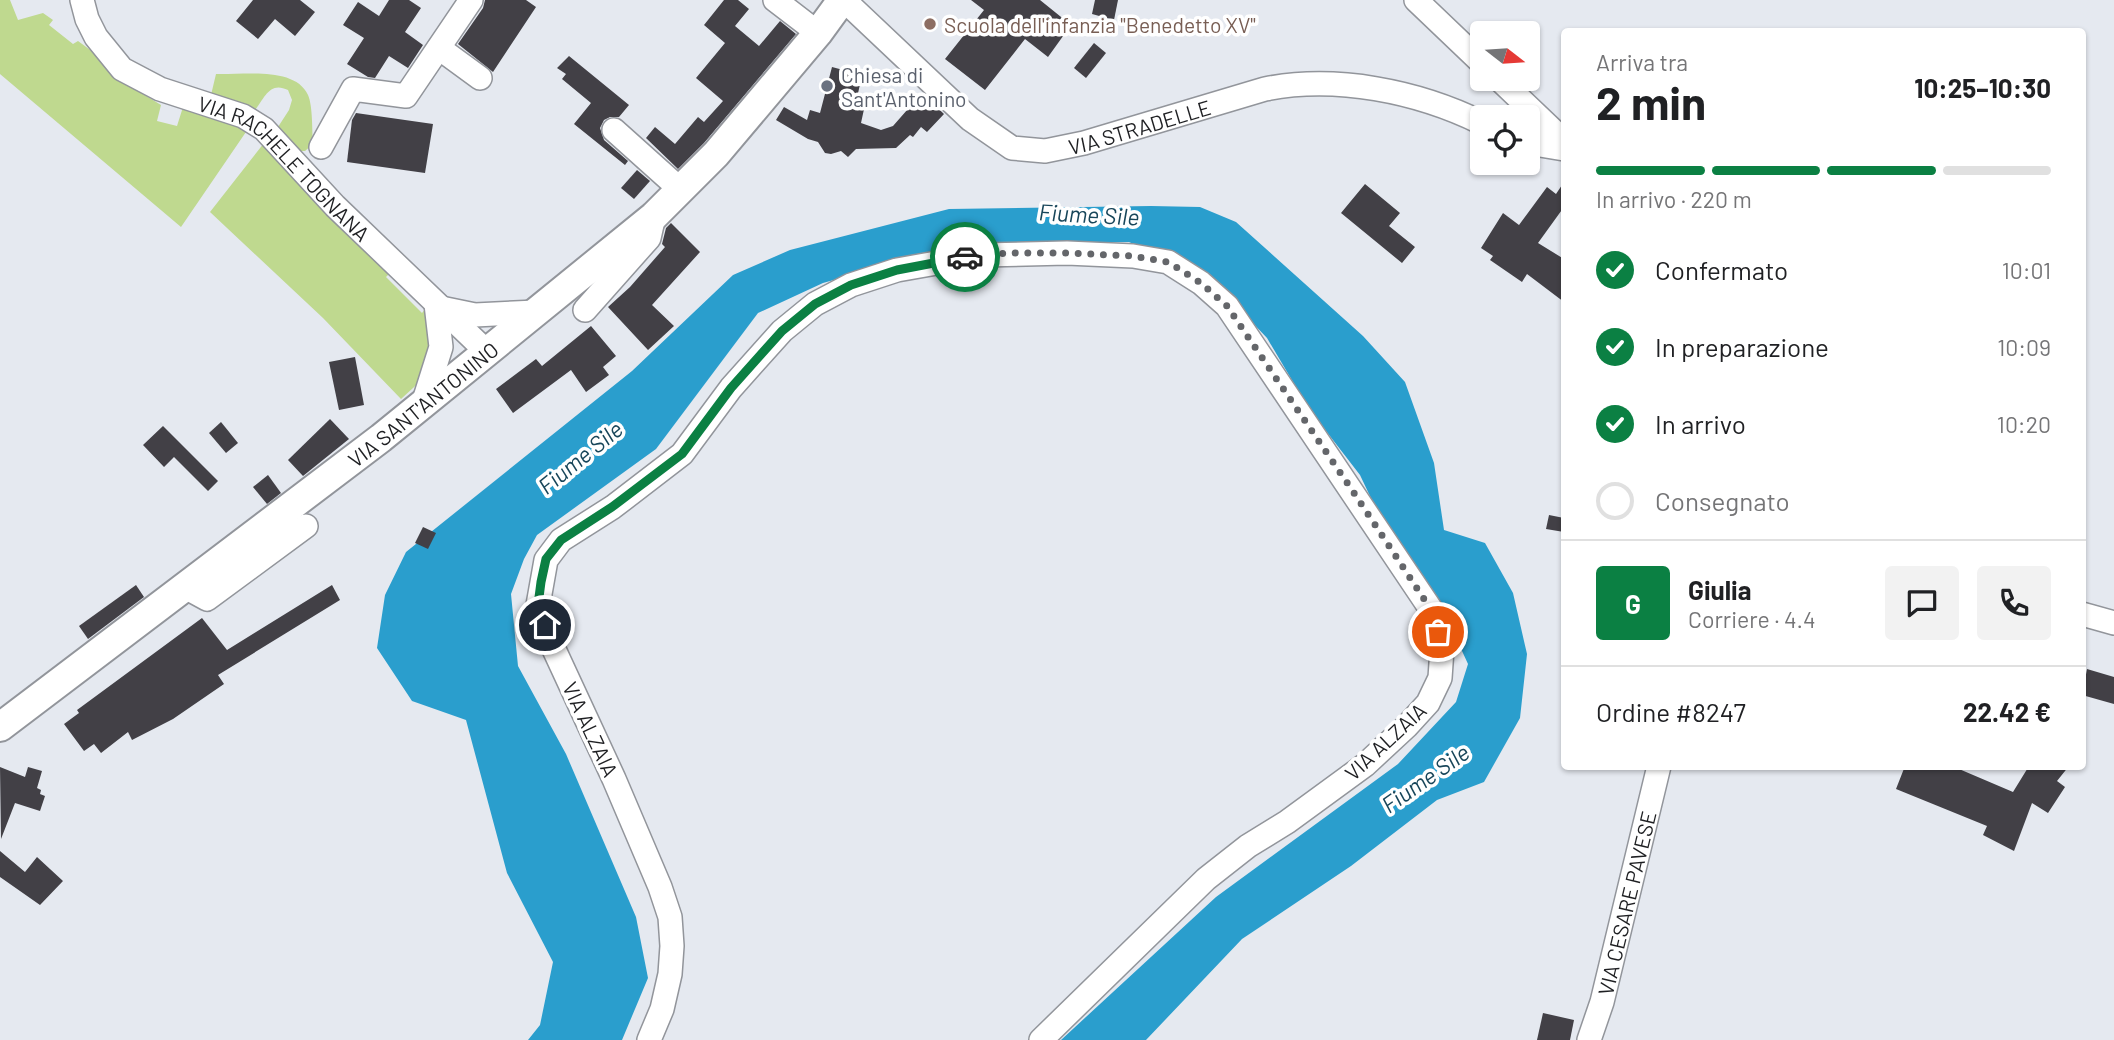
<!DOCTYPE html>
<html lang="it">
<meta charset="utf-8">
<style>
:root{--surface:#fff;--page:#f2f2f2;--text:#202124;--muted:#757577;--line:#e0e0e0;--accent:#0b8043}
body{margin:0;font-family:Barlow,sans-serif;background:var(--page);color:var(--text);height:100vh;display:flex;flex-direction:column;font-size:26px;white-space:nowrap}
*{box-sizing:border-box;margin:0}
p{font-size:23px;color:var(--muted)}
.icon{flex:none;width:38px;height:38px;fill:none;stroke:currentColor;stroke-width:2;stroke-linecap:round;stroke-linejoin:round}
.map{position:relative;flex:1;overflow:hidden}
.panel{position:absolute;left:1561px;top:28px;width:525px;height:742px;display:flex;flex-direction:column;background:var(--surface);border-radius:7px;box-shadow:0 2px 5px #0004}
.panel>*{flex:none}
.needle{width:46px;rotate:107deg}
.fabs{position:absolute;left:1470px;top:21px;display:grid;gap:14px}
.fabs a{display:grid;place-items:center;width:70px;height:70px;border-radius:7px;background:var(--surface);box-shadow:0 2px 5px #0004;font-size:35px}
.pin{position:absolute;display:grid;place-items:center;width:60px;height:60px;color:#fff;margin:-30px;border:4px solid #fff;border-radius:50%;box-shadow:0 2px 7px #0007}
.courier{position:absolute;display:grid;place-items:center;width:70px;height:70px;margin:-35px;border:5px solid #0b8043;border-radius:50%;background:#fff;color:#222;box-shadow:0 2px 9px #0007}
.head em{font-style:normal;font-weight:700}
.head div{display:flex;flex-direction:column-reverse}
.head{display:flex;align-items:center;justify-content:space-between;height:119px;padding:0 35px}
h1{font-size:46px;font-weight:700;line-height:52px}
.bar{display:grid;grid-template-columns:repeat(4,1fr);gap:10px 7px;align-content:center;height:84px;padding:0 35px}
.bar i{height:9px;border-radius:5px;background:var(--line)}
.bar .on{background:var(--accent)}
.bar p{grid-column:span 4}
.line{display:flex;align-items:center;gap:18px;padding:0 35px;border-top:2px solid var(--line)}
.line div{flex:1}
.round{display:grid;place-items:center;flex:none;width:74px;height:74px;border-radius:7px;background:var(--page)}
ol{padding:0 35px;list-style:none}
li{display:flex;align-items:center;gap:21px;height:77px}
li p{margin-inline-start:auto}
li .icon{padding:7px;border-radius:50%;background:var(--accent);color:#fff;stroke-width:4}
li:last-child{color:var(--muted)}
li i{width:38px;height:38px;border:4px solid var(--line);border-radius:50%}
.map>svg:first-child{display:block}
</style>
<div class="map">
<svg width="2114" height="1040" viewBox="0 0 2114 1040">
<rect width="100%" height="100%" fill="#e5e9f0"/>
<g fill="#bfd98f">
<path d="M0,0H10L18,20L43,13L53,20L49,25L73,44L78,41L97,55L117,78L161,105L157,121L177,126L183,107L248,129L181,227L0,74Z"/>
<path d="M216,74C243,75 295,66 308,95C313,106 312,133 313,144L305,151H300L278,127L289,110L292,100L288,90C270,81 265,97 255,110L211,95Z"/>
<path d="M264,143L390,273L386,277L422,313L426,308L435,333L425,377L401,399L323,318L210,212Z"/>
</g>
<path fill="#2a9ecd" d="M1151,206L1200,207L1236,222L1363,336L1405,382L1434,463L1444,530L1485,543L1513,593L1527,654L1520,718L1484,782L1437,800L1351,866L1242,939L1146,1040H1061L1216,897L1398,764L1456,702L1468,664L1440,603L1395,549L1360,475L1309,409L1267,338L1211,279L1129,242L1062,243L934,252L823,283L758,313L656,449L537,535L524,559L511,594L518,666L566,754L636,917L648,978L622,1040H528L540,1025L553,962L507,873L466,720L412,701L377,648L385,595L406,552L632,371L733,275L790,250L949,209Z"/>
<g fill="#424046">
<path d="M253,0H300L315,12L295,36L275,19L258,39L236,21Z"/>
<path d="M389,0H409L421,8L405,32L423,45L408,68L389,56L375,78L368,77L347,64L364,38L343,25L358,2L379,16Z"/>
<path d="M485,0H526L536,7L493,72L458,44L483,8Z"/>
<path d="M724,0H738L749,9L735,26L759,46L780,21L796,34L704,143L678,169L646,138L655,127L675,144L698,117L704,122L723,101L696,78L725,43L704,25Z"/>
<path d="M971,0H1040L1071,25L1048,57L1025,39L985,90L945,59L984,10Z"/>
<path d="M1095,0H1118L1114,20L1092,14Z"/>
<path d="M1094,43L1106,53L1086,78L1074,68Z"/>
<path d="M569,56L629,105L619,117H610L604,120L600,128L604,140L628,161L625,165L574,124L591,103L562,79L566,74L557,68Z"/>
<path d="M832,67L862,75L857,98L866,100L861,123L881,130L893,126L922,93L944,114L927,132L921,127L913,137L910,135L896,148L856,149L848,157L841,151L831,154L825,153L818,142L808,139L776,120L784,107L807,120L810,110L820,113Z"/>
<path d="M356,113L433,124L425,173L347,162L352,120Z"/>
<path d="M637,170L650,181L634,199L621,188Z"/>
<path d="M1564,182V207L1538,243L1564,259V302L1527,274L1522,282L1490,260L1493,256L1481,248L1503,213L1519,225L1547,187L1556,194Z"/>
<path d="M1365,184L1400,213L1389,226L1415,247L1402,263L1341,213Z"/>
<path d="M671,223L700,252L652,305L674,326L648,350L608,307L630,287L665,247L662,244L666,228Z"/>
<path d="M591,326L616,356L603,367L609,375L586,392L571,370L513,413L496,389L536,359L542,366Z"/>
<path d="M355,357L364,405L339,410L329,362Z"/>
<path d="M330,419L349,439L303,476L288,460Z"/>
<path d="M221,422L238,443L226,453L209,433Z"/>
<path d="M163,426L218,481L208,491L174,457L164,467L143,445Z"/>
<path d="M268,475L281,493L267,504L253,487Z"/>
<path d="M1549,515L1564,518V532L1546,529Z"/>
<path d="M423,527L436,533L428,549L415,543Z"/>
<path d="M136,585L144,597L88,639L79,626Z"/>
<path d="M332,585L340,600L218,675L224,684L173,719L132,740L128,732L101,753L94,744L84,751L64,724L79,713L77,710L202,618L227,650Z"/>
<path d="M2087,669L2114,677V704L2082,695Z"/>
<path d="M1905,766H1952L2013,792L2029,766H2069L2057,781L2065,787L2048,813L2032,803L2014,851L1983,835L1987,826L1896,789Z"/>
<path d="M0,767L25,777L28,767L42,771L37,788L41,790L40,794L45,796L40,811L15,803L1,839Z"/>
<path d="M0,851L25,872L37,857L63,881L40,905L0,877Z"/>
<path d="M1543,1013L1574,1020L1570,1040H1537Z"/>
</g>
<g fill="none" stroke-linecap="round" stroke-linejoin="round">
<defs>
<g id="minor">
<path id="s1" d="M82,0L87,19L96,37L122,69L160,89L243,116L264,129L335,206L487,352"/>
<path d="M775,0L818,33"/>
<path id="s2" d="M844,0L970,119L1012,148L1045,151L1084,143L1265,89C1336,75 1417,91 1482,123"/>
<path d="M1416,0L1482,63"/>
<path d="M439,48L480,78"/>
<path d="M1499,79L1564,141"/>
<path d="M614,130L681,190"/>
<path d="M1528,143L1564,149"/>
<path d="M321,147L353,89L406,96L471,0"/>
<path d="M441,308L475,315L536,312"/>
<path d="M585,310L649,238L654,216"/>
<path d="M423,404L441,347L436,304"/>
<path d="M185,587L207,599L306,526"/>
<path d="M2082,614L2114,623"/>
<path d="M649,1040L662,1009L670,974L672,946L670,917L660,887L614,779L552,645L538,605L546,560L561,540L613,507L682,454L731,388L782,331L815,304L851,285L897,270L982,255L1067,253L1133,256L1168,262L1201,283L1227,306L1434,614L1442,649L1440,678L1428,703L1407,726L1365,765L1287,822L1248,846L1206,879L1041,1040"/>
<path id="s3" d="M1589,1040L1602,1002L1659,766"/>
</g>
<g id="major">
<path id="s4" d="M0,727L381,438L654,216L716,154L818,33L842,0"/>
</g>
</defs>
<use href="#minor" stroke="#92959b" stroke-width="26"/>
<use href="#major" stroke="#92959b" stroke-width="32"/>
<use href="#minor" stroke="#fff" stroke-width="23"/>
<use href="#major" stroke="#fff" stroke-width="28"/>
</g>
<g fill="none" stroke-linecap="round" stroke-linejoin="round">
<path stroke="#64666a" stroke-width="7" stroke-dasharray="0 12.6" d="M965,257L1008,253H1068L1133,256L1168,262L1201,283L1227,306L1352,490L1434,614L1438,632"/>
<path stroke="#0b8043" stroke-width="9" d="M545,625L538,605L541,582L546,559L561,540L612,507L682,454L731,388L782,331L815,304L851,285L897,270L965,257"/>
</g>
<circle fill="#8d6e63" stroke="#fff" stroke-width="2.5" cx="930" cy="24" r="7"/>
<circle fill="#6b7280" stroke="#fff" stroke-width="2.5" cx="827" cy="86" r="7"/>
<g text-anchor="middle" dominant-baseline="central" stroke-width="7" stroke-linejoin="round" paint-order="stroke">
<g font-size="21" fill="#785e54" stroke="#fff" text-anchor="start">
<text x="944" y="24">Scuola dell'infanzia "Benedetto XV"</text>
</g>
<g font-size="21" fill="#5b616d" stroke="#fff" text-anchor="start">
<text x="841" y="74">Chiesa di<tspan x="841" dy="24">Sant'Antonino</tspan></text>
</g>
<g font-size="21" fill="#1e1f22" stroke="#fff">
<text stroke="none"><textPath href="#s2" startOffset="355">VIA STRADELLE</textPath></text>
<text stroke="none"><textPath href="#s1" startOffset="275">VIA RACHELE TOGNANA</textPath></text>
<text stroke="none"><textPath href="#s4" startOffset="532">VIA SANT'ANTONINO</textPath></text>
<text transform="translate(591 729) rotate(65)">VIA ALZAIA</text>
<text transform="translate(1385 741) rotate(-43)">VIA ALZAIA</text>
<text stroke="none"><textPath href="#s3" startOffset="142">VIA CESARE PAVESE</textPath></text>
</g>
<g font-size="23" font-style="italic" fill="#18465a" stroke="#fff">
<text transform="translate(1089 214) rotate(3)">Fiume Sile</text>
<text transform="translate(580 457) rotate(-39)">Fiume Sile</text>
<text transform="translate(1425 778) rotate(-35)">Fiume Sile</text>
</g>
</g>
</svg>
<div class="fabs">
<a><svg class="needle" viewBox="-14 -14 28 28"><path d="M0-13l5 13h-10z" fill="#e53935"/><path d="M0 13l5-13h-10z" fill="#757577"/></svg></a>
<a><svg class="icon" aria-label="locate" viewBox="0 0 24 24"><circle cx="12" cy="12" r="6"/><path d="M12 2v4M12 18v4M2 12h4M18 12h4"/></svg></a>
</div>
<div class="pin" style="left:1438px;top:632px;background:#ea580c"><svg class="icon" aria-label="bag" viewBox="0 0 24 24"><path d="M5 8h14l-1 12H6zM9 8a3 3 0 0 1 6 0"/></svg></div>
<div class="pin" style="left:545px;top:625px;background:#1f2937"><svg class="icon" aria-label="home" viewBox="0 0 24 24"><path d="M3 11l9-7 9 7M6 9v11h12V9"/></svg></div>
<div class="courier" style="left:965px;top:257px"><svg class="icon" aria-label="car" viewBox="0 0 24 24"><path d="M5 17H2v-5l4-1 3-4h7l3 4 3 1v5h-3M9 17h6M6 11h13"/><circle cx="7" cy="17" r="2"/><circle cx="17" cy="17" r="2"/></svg></div>
<section class="panel">
<div class="head"><div><h1>2 min</h1><p>Arriva tra</p></div><em>10:25–10:30</em></div>
<div class="bar"><i class="on"></i><i class="on"></i><i class="on"></i><i></i><p>In arrivo · 220 m</p></div>
<ol>
<li><svg class="icon" aria-label="check" viewBox="0 0 24 24"><path d="M5 12l5 5 9-10"/></svg>Confermato<p>10:01</p></li>
<li><svg class="icon" aria-label="check" viewBox="0 0 24 24"><path d="M5 12l5 5 9-10"/></svg>In preparazione<p>10:09</p></li>
<li><svg class="icon" aria-label="check" viewBox="0 0 24 24"><path d="M5 12l5 5 9-10"/></svg>In arrivo<p>10:20</p></li>
<li><i></i>Consegnato</li>
</ol>
<div class="line" style="height:126px"><b class="round" style="background:var(--accent);color:#fff">G</b><div><b>Giulia</b><p>Corriere · 4.4</p></div><a class="round"><svg class="icon" aria-label="chat" viewBox="0 0 24 24"><path d="M4 5h16v11H9l-5 4z"/></svg></a><a class="round"><svg class="icon" aria-label="phone" viewBox="0 0 24 24"><path d="M5 4h4l2 5-3 2q2 4 5 5l2-3 5 2v4C11 20 4 13 5 4z"/></svg></a></div>
<div class="line" style="height:91px"><div>Ordine #8247</div><b>22.42 €</b></div>
</section>
</div>
